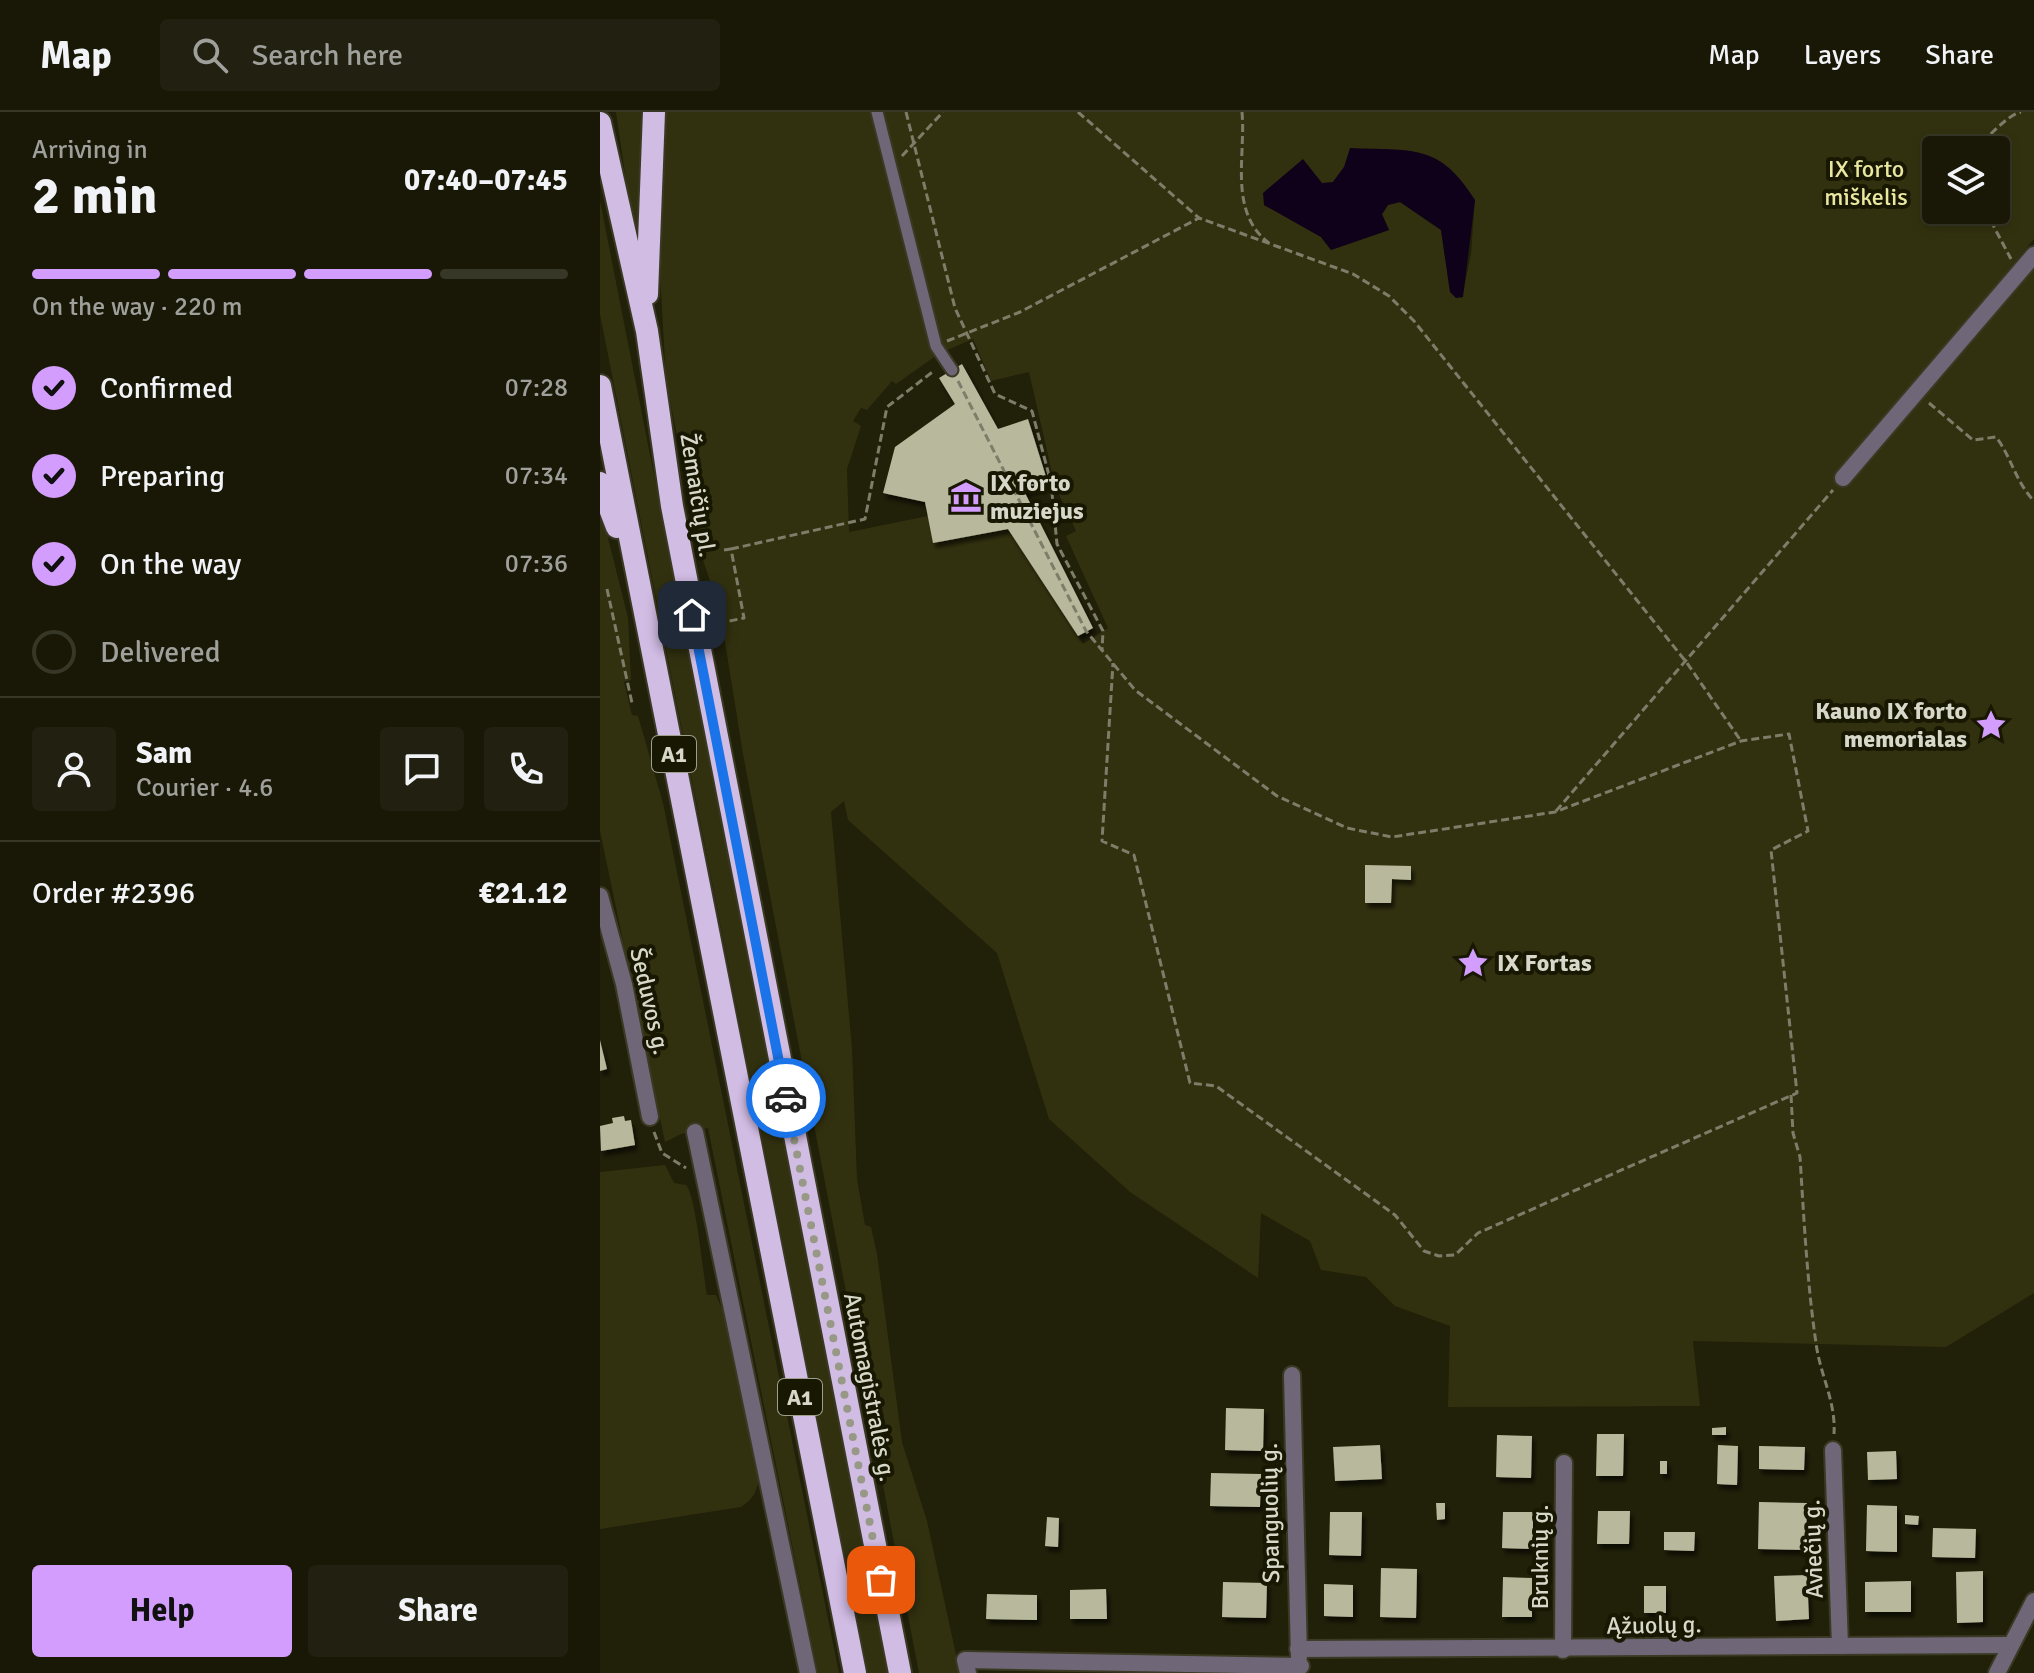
<!DOCTYPE html>
<meta charset="utf-8">
<style>
:root{--surface:#191807;--page:#222111;--text:#f1f3f6;--muted:#9fa09b;--line:#373728;--accent:#d29dfd}
body{margin:0;font-family:Signika,sans-serif;background:var(--page);color:var(--text);height:100vh;display:flex;flex-direction:column;font-size:30px;white-space:nowrap}
*{box-sizing:border-box;margin:0}
p{font-size:26px;color:var(--muted)}
.icon{flex:none;width:44px;height:44px;fill:none;stroke:currentColor;stroke-width:2;stroke-linecap:round;stroke-linejoin:round}
.map{position:relative;flex:1;overflow:hidden}
.sheet{display:flex;flex-direction:column;background:var(--surface);width:600px}
.sheet>*{flex:none}
.fabs{position:absolute;left:1322px;top:24px;display:grid;gap:16px}
.fabs a{display:grid;place-items:center;width:88px;height:88px;border-radius:8px;background:var(--surface);box-shadow:0 4px 12px #0003,0 0 0 2px var(--line);font-size:40px}
.pin{position:absolute;display:grid;place-items:center;width:68px;height:68px;color:#fff;margin:-34px;border-radius:16px;box-shadow:0 4px 12px #0006}
.courier{position:absolute;display:grid;place-items:center;width:80px;height:80px;margin:-40px;border:6px solid #1a73e8;border-radius:50%;background:#fff;color:#222;box-shadow:0 2px 10px #0007}
.overview em{font-style:normal;font-weight:700}
.overview div{display:flex;flex-direction:column-reverse}
.overview{display:flex;align-items:center;justify-content:space-between;height:136px;padding:0 32px}
h1{font-size:52px;font-weight:700;line-height:60px}
.bar{display:grid;grid-template-columns:repeat(4,1fr);gap:12px 8px;align-content:center;height:96px;padding:0 32px}
.bar i{height:10px;border-radius:6px;background:var(--line)}
.bar .selected{background:var(--accent)}
.bar p{grid-column:span 4}
.line{display:flex;align-items:center;gap:20px;padding:0 32px;border-top:2px solid var(--line)}
.line div{flex:1}
.round{display:grid;place-items:center;flex:none;width:84px;height:84px;border-radius:8px;background:var(--page)}
ol{padding:0 32px;list-style:none}
li{display:flex;align-items:center;gap:24px;height:88px}
li p{margin-inline-start:auto}
li .icon{padding:8px;border-radius:50%;background:var(--accent);color:#111;stroke-width:4}
li:last-child{color:var(--muted)}
li i{width:44px;height:44px;border:4px solid var(--line);border-radius:50%}
.action{display:flex;gap:16px;margin-top:auto;padding:16px 32px}
.action a{flex:1;height:92px;border-radius:8px;background:var(--accent);color:#111;font-size:32px;font-weight:700;line-height:92px;text-align:center}
.action a+a{background:var(--page);color:var(--text)}
header{display:flex;align-items:center;gap:48px;box-sizing:border-box;height:112px;padding:0 40px;background:var(--surface);border-bottom:2px solid var(--line)}
header strong{font-size:38px}
nav{display:flex;gap:44px;margin-inline-start:auto;font-size:28px}
.search{width:560px;height:72px;background:var(--page);display:flex;align-items:center;gap:20px;box-sizing:border-box;padding:0 28px;border-radius:8px;color:var(--muted);font-size:30px}
main{display:flex;flex:1;min-height:0}
.map>svg:first-child{display:block}
</style>
<header>
<strong>Map</strong>
<div class="search"><svg class="icon" aria-label="search" viewBox="0 0 24 24"><circle cx="10" cy="10" r="6"/><path d="M15 15l6 6"/></svg>Search here</div>
<nav><a>Map</a><a>Layers</a><a>Share</a></nav>
</header>
<main>
<section class="sheet">
<div class="overview"><div><h1>2 min</h1><p>Arriving in</p></div><em>07:40–07:45</em></div>
<div class="bar"><i class="selected"></i><i class="selected"></i><i class="selected"></i><i></i><p>On the way · 220 m</p></div>
<ol>
<li><svg class="icon" aria-label="check" viewBox="0 0 24 24"><path d="M5 12l5 5 9-10"/></svg>Confirmed<p>07:28</p></li>
<li><svg class="icon" aria-label="check" viewBox="0 0 24 24"><path d="M5 12l5 5 9-10"/></svg>Preparing<p>07:34</p></li>
<li><svg class="icon" aria-label="check" viewBox="0 0 24 24"><path d="M5 12l5 5 9-10"/></svg>On the way<p>07:36</p></li>
<li><i></i>Delivered</li>
</ol>
<div class="line" style="height:144px"><a class="round"><svg class="icon" aria-label="person" viewBox="0 0 24 24"><circle cx="12" cy="8" r="4"/><path d="M4 21q1-7 8-7t8 7"/></svg></a><div><b>Sam</b><p>Courier · 4.6</p></div><a class="round"><svg class="icon" aria-label="chat" viewBox="0 0 24 24"><path d="M4 5h16v11H9l-5 4z"/></svg></a><a class="round"><svg class="icon" aria-label="phone" viewBox="0 0 24 24"><path d="M5 4h4l2 5-3 2q2 4 5 5l2-3 5 2v4C11 20 4 13 5 4z"/></svg></a></div>
<div class="line" style="height:104px"><div>Order #2396</div><b>€21.12</b></div>
<div class="action"><a>Help</a><a>Share</a></div>
</section>
<div class="map">
<svg width="1434" height="1561" viewBox="0 0 1434 1561">
<defs>
<filter id="shadow"><feDropShadow dx="3" dy="5" stdDeviation="2" flood-color="#0009"/></filter>
</defs>
<rect width="100%" height="100%" fill="#212009"/>
<g fill="#32310f" fill-rule="evenodd">
<path d="M16,0H45L40,29L41,105L37,115L31,102Z"/>
<path d="M65,0H1434V127L1319,265L1333,274L1434,156V1181L1346,1235L1093,1229L1100,1294L848,1295L850,1214L795,1194L766,1165L721,1158L710,1129L661,1101L658,1166L530,1080L449,1007L397,841L248,708L244,689L231,700L252,937L257,1067L265,1113L271,1115L277,1142L302,1330L327,1409L360,1561H319L143,642L120,499L100,439L66,268L58,124ZM1336,38H1396V98H1336ZM744,55L875,88L871,142L862,186L850,180L841,118L800,90L788,93L782,103L789,118L731,138L721,125L664,93L733,70ZM373,227L391,269L429,260L455,374L476,419L466,424L508,516L483,532L408,417L334,431L328,404L249,420L247,357L261,314L253,309L261,296L267,298L292,269L296,272L340,241Z"/>
<path d="M0,89L290,1561H268L0,202Z"/>
<path d="M0,394L28,506L31,568L24,570L32,603L38,604L63,691L239,1561H218L108,1016L81,1022L65,1030L0,719Z"/>
<path d="M65,1053L74,1071L86,1073C96,1083 103,1163 107,1183H116L127,1208L159,1367C156,1381 153,1387 141,1395L0,1417V1060Z"/>
</g>
<path fill="#0f011a" d="M750,36C811,39 839,30 875,88L863,185L856,186L850,180L841,118L800,90L788,93L782,102L789,118L731,138L721,125L664,93L663,81L703,47L722,71L733,70L744,55Z"/>
<g fill="#b8b89c" filter="url(#shadow)">
<path d="M362,252L398,317L428,307L448,371L425,381L493,516L478,524L408,417L333,431L325,390L283,381L295,335L355,292L339,266Z"/>
<path d="M765,753L811,754V768L792,767L791,791H765Z"/>
<path d="M0,928L7,957L0,959Z"/>
<path d="M24,1004L25,1009L31,1008L35,1033L1,1039L0,1014L13,1011L12,1006Z"/>
<path d="M626,1296L664,1297L663,1339L625,1338Z"/>
<path d="M1126,1315V1323H1112V1316Z"/>
<path d="M997,1322H1024L1023,1364H996Z"/>
<path d="M897,1323L932,1324L931,1366L896,1365Z"/>
<path d="M780,1333L782,1367L735,1369L733,1335Z"/>
<path d="M1118,1333L1138,1334L1137,1373L1117,1372Z"/>
<path d="M1159,1334L1205,1335L1204,1358L1159,1357Z"/>
<path d="M1296,1339L1297,1367L1268,1368L1267,1340Z"/>
<rect x="1060" y="1349" width="7" height="13"/>
<path d="M611,1361L661,1362L660,1395L610,1394Z"/>
<path d="M1159,1390L1207,1391L1206,1438L1158,1437Z"/>
<path d="M836,1391H845V1407L837,1408Z"/>
<path d="M1267,1393L1297,1394V1440L1266,1439Z"/>
<path d="M998,1399H1030L1029,1432H997Z"/>
<path d="M730,1400H762L761,1444L729,1443Z"/>
<path d="M903,1400H933V1437L902,1436Z"/>
<path d="M1305,1403L1319,1404L1318,1413L1305,1412Z"/>
<path d="M447,1405L459,1406L458,1435L445,1434Z"/>
<path d="M1333,1416L1376,1417L1375,1446L1332,1445Z"/>
<path d="M1064,1420H1095L1094,1439L1064,1438Z"/>
<path d="M781,1456L817,1457L816,1506L780,1505Z"/>
<path d="M1383,1459V1510L1357,1511L1356,1460Z"/>
<path d="M1207,1463L1209,1507L1176,1509L1174,1464Z"/>
<path d="M903,1465L932,1466V1505H902Z"/>
<path d="M1311,1469V1500H1265V1470Z"/>
<path d="M623,1470L667,1471L666,1506L622,1505Z"/>
<path d="M724,1472L753,1473V1505L724,1504Z"/>
<rect x="1044" y="1474" width="22" height="27"/>
<path d="M506,1477L507,1507H470V1478Z"/>
<path d="M387,1482L437,1483V1508L386,1507Z"/>
</g>
<g fill="none" stroke-linecap="round" stroke-linejoin="round">
<defs>
<path id="pedestrian" d="M277,0L336,234L352,258"/>
<g id="minor">
<path d="M1243,366L1434,143"/>
<path d="M0,784L24,872L50,1005"/>
<path d="M95,1020L208,1561"/>
<path d="M692,1263L699,1545"/>
<path d="M1233,1338L1240,1534"/>
<path d="M698,1537L1410,1533"/>
<path d="M963,1538L964,1351"/>
<path d="M368,1561L365,1548L701,1554"/>
<path d="M1397,1561L1434,1489"/>
</g>
<g id="trunk">
<path d="M0,11L47,219L72,394L300,1561"/>
<path d="M47,182L54,0"/>
<path d="M0,274L255,1561"/>
<path d="M0,371L17,415"/>
</g>
</defs>
<use href="#pedestrian" stroke="#3a3a24" stroke-width="15"/>
<use href="#minor" stroke="#3a3a24" stroke-width="20"/>
<use href="#trunk" stroke="#3a3a24" stroke-width="26"/>
<g stroke="#7d7d6a" stroke-width="3" stroke-dasharray="8 4" stroke-linecap="butt">
<path d="M306,0L355,196L395,282L432,299L451,371L457,432L503,519L502,539"/>
<path d="M478,0L599,106L753,162L789,184L814,209L1087,551L1141,629"/>
<path d="M642,0C646,44 628,100 669,131"/>
<path d="M1373,38C1388,27 1405,4 1421,0"/>
<path d="M302,44L343,0"/>
<path d="M1385,98L1411,147"/>
<path d="M347,229L420,200L599,106"/>
<path d="M358,269L486,519L535,578L677,684L747,716L792,725L955,700L1141,629L1189,622L1208,719L1171,738L1197,981L878,1121L855,1143L839,1144L824,1139L795,1103L616,974L590,971L534,743L502,729L513,551"/>
<path d="M1329,291L1373,328L1396,325C1412,346 1415,369 1434,389"/>
<path d="M131,437L265,407L287,295L335,258"/>
<path d="M124,438L131,437L144,506L125,510"/>
<path d="M7,477L32,591"/>
<path d="M956,699L1233,378"/>
<path d="M1191,983L1193,1021L1200,1045C1204,1107 1207,1170 1216,1231C1220,1263 1236,1289 1234,1322"/>
<path d="M54,1020L62,1041L86,1056"/>
</g>
<use href="#pedestrian" stroke="#6f6677" stroke-width="11"/>
<use href="#minor" stroke="#6f6677" stroke-width="16"/>
<use href="#trunk" stroke="#d1bce3" stroke-width="22"/>
</g>
<g fill="none" stroke-linecap="round" stroke-linejoin="round">
<path stroke="#979886" stroke-width="8" stroke-dasharray="0 14.4" d="M186,986L281,1468"/>
<path stroke="#1a73e8" stroke-width="10" d="M92,503L186,986"/>
</g>
<defs>
<symbol id="museum-bare" viewBox="-9 -9 18 18"><path d="M0-6L6-3V-2H-6V-3ZM-5-1h2V3h-2ZM-1-1h2V3h-2ZM3-1h2V3H3ZM-6 4H6V6H-6Z" fill="#d29dfd" stroke="#181702" stroke-width="2.5" paint-order="stroke"/></symbol>
<symbol id="sight-bare" viewBox="-9 -9 18 18"><path d="M0-6L1.8-2.2L6-1.7L2.9 1.2L3.7 5.4L0 3.3L-3.7 5.4L-2.9 1.2L-6-1.7L-1.8-2.2Z" fill="#d29dfd" stroke="#181702" stroke-width="2.5" paint-order="stroke"/></symbol>
</defs>
<g fill-rule="evenodd">
<use href="#museum-bare" x="344" y="363" width="44" height="44"/>
<use href="#sight-bare" x="1369" y="591" width="44" height="44"/>
<use href="#sight-bare" x="851" y="829" width="44" height="44"/>
</g>
<g text-anchor="middle" dominant-baseline="central" stroke-width="8" stroke-linejoin="round" paint-order="stroke">
<g fill="#181702" stroke="#9e9e8d" stroke-width="2">
<rect x="52" y="624" width="44" height="36" rx="6"/>
<rect x="178" y="1267" width="44" height="36" rx="6"/>
</g>
<g font-size="22" font-weight="bold" fill="#d7d8c9">
<text x="74" y="642">A1</text>
<text x="200" y="1285">A1</text>
</g>
<g font-size="24" fill="#eae8a0" stroke="#181702">
<text x="1266" y="57">IX forto<tspan x="1266" dy="28">miškelis</tspan></text>
</g>
<g font-size="24" font-weight="bold" fill="#d7d8c9" stroke="#181702" text-anchor="start">
<text x="390" y="371">IX forto<tspan x="390" dy="28">muziejus</tspan></text>
<text x="1367" y="599" text-anchor="end">Kauno IX forto<tspan x="1367" dy="28">memorialas</tspan></text>
<text x="897" y="851">IX Fortas</text>
</g>
<g font-size="24" fill="#d7d8c9" stroke="#181702">
<text transform="translate(98 383) rotate(81)">Žemaičių pl.</text>
<text transform="translate(50 889) rotate(77)">Šeduvos g.</text>
<text transform="translate(270 1275) rotate(79)">Automagistralės g.</text>
<text transform="translate(670 1401) rotate(-91)">Spanguolių g.</text>
<text transform="translate(1213 1437) rotate(-92)">Aviečių g.</text>
<text transform="translate(940 1445) rotate(-90)">Bruknių g.</text>
<text transform="translate(1054 1513) rotate(-1)">Ąžuolų g.</text>
</g>
</g>
</svg>
<div class="fabs">
<a><svg class="icon" aria-label="layers" viewBox="0 0 24 24"><path d="M12 4l9 5-9 5-9-5zM3 14l9 5 9-5"/></svg></a>
</div>
<div class="pin" style="left:281px;top:1468px;background:#ea580c"><svg class="icon" aria-label="bag" viewBox="0 0 24 24"><path d="M5 8h14l-1 12H6zM9 8a3 3 0 0 1 6 0"/></svg></div>
<div class="pin" style="left:92px;top:503px;background:#1f2937"><svg class="icon" aria-label="home" viewBox="0 0 24 24"><path d="M3 11l9-7 9 7M6 9v11h12V9"/></svg></div>
<div class="courier" style="left:186px;top:986px"><svg class="icon" aria-label="car" viewBox="0 0 24 24"><path d="M5 17H2v-5l4-1 3-4h7l3 4 3 1v5h-3M9 17h6M6 11h13"/><circle cx="7" cy="17" r="2"/><circle cx="17" cy="17" r="2"/></svg></div>
</div>
</main>
